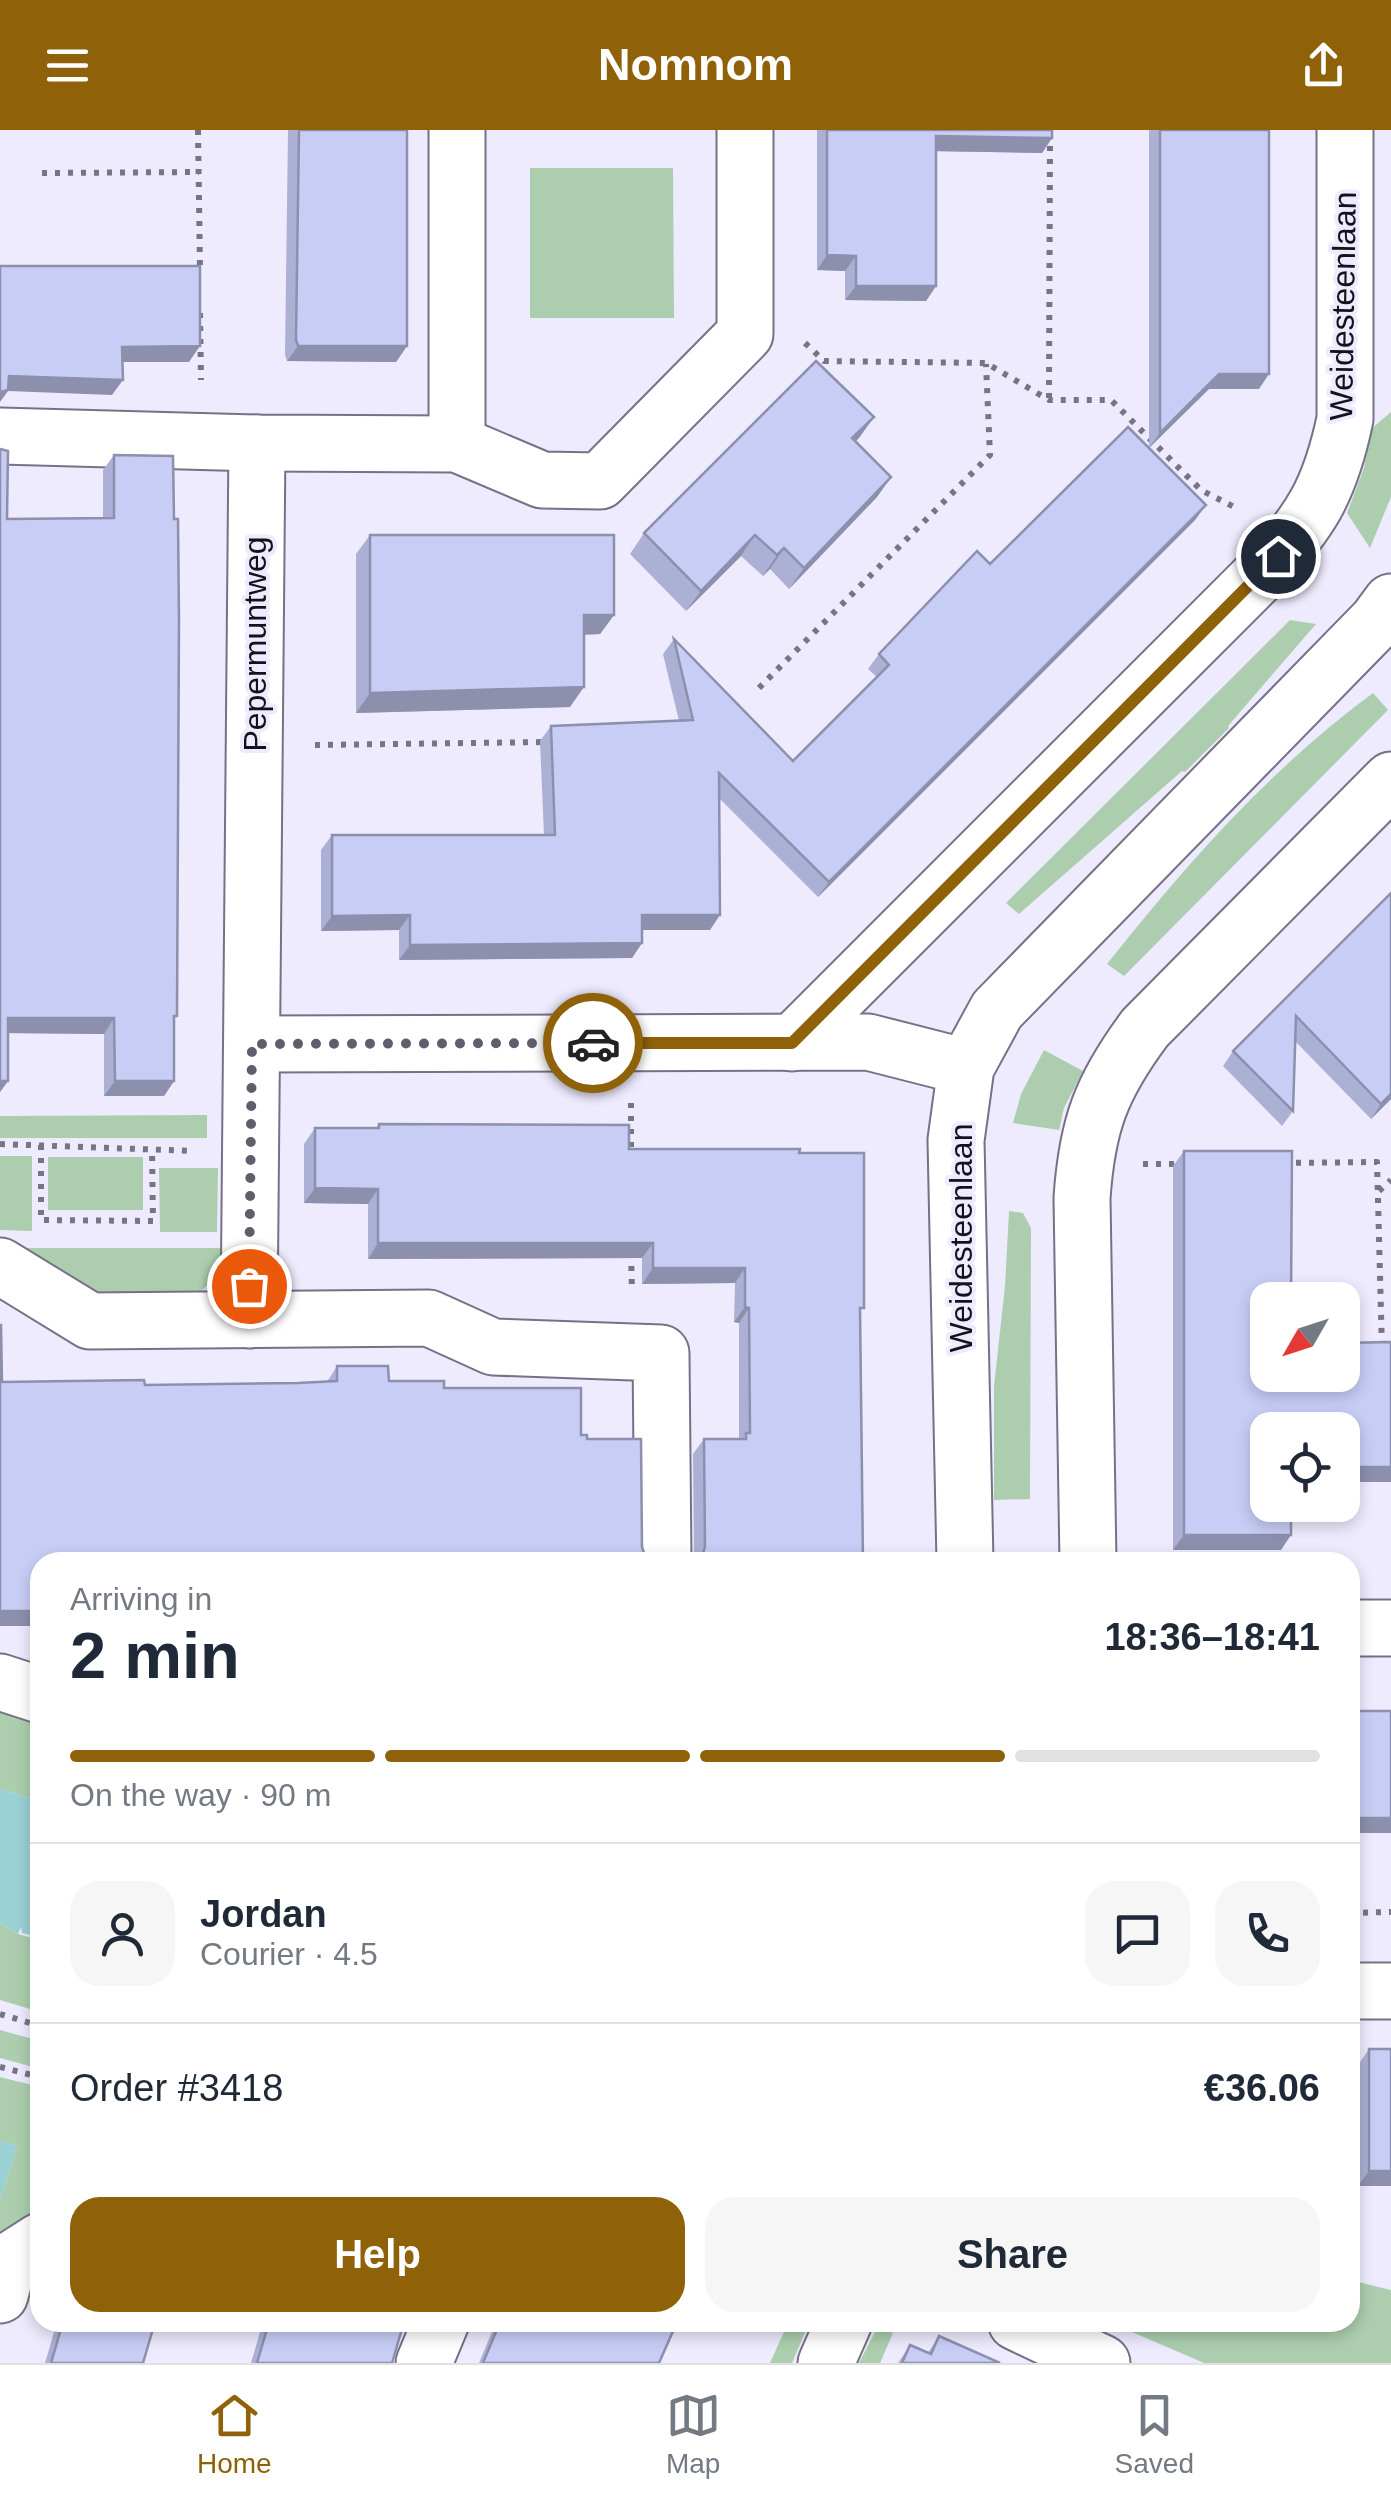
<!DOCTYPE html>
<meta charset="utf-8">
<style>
:root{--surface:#fff;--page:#f6f6f7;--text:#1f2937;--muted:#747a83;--line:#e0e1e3;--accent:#8f620a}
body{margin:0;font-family:Arial,sans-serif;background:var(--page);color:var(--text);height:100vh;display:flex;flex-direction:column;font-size:38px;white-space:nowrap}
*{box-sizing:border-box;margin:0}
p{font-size:32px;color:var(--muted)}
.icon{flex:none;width:55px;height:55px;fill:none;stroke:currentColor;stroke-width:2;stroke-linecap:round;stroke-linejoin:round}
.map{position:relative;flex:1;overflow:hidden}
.details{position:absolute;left:30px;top:1422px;width:1330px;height:780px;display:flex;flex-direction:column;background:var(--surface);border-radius:30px;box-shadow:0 5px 15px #0003}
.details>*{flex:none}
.needle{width:65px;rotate:231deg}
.tools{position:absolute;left:1250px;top:1152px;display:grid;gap:20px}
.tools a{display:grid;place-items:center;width:110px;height:110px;border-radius:20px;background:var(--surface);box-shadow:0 5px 15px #0003;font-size:50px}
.pin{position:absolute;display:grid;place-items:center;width:85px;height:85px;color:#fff;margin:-42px;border:5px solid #fff;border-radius:50%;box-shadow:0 2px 10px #0007}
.courier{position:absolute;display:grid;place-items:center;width:100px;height:100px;margin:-50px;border:8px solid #8f620a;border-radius:50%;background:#fff;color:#222;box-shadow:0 2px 12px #0007}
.head em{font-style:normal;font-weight:800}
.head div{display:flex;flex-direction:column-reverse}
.head{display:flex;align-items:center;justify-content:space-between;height:170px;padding:0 40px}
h1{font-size:65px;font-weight:800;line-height:75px}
.bar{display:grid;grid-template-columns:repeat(4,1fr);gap:15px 10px;align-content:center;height:120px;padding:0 40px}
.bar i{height:12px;border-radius:8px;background:var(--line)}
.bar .current{background:var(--accent)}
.bar p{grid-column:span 4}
.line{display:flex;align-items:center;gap:25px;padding:0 40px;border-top:2px solid var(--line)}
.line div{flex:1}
.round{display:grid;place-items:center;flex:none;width:105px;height:105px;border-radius:30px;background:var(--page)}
.primary-button{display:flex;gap:20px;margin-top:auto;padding:20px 40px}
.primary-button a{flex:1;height:115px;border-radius:30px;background:var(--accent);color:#fff;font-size:40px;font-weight:800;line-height:115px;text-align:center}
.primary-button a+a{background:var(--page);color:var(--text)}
header{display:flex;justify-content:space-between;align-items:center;height:130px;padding:0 40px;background:var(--accent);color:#fff;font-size:45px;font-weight:800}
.menu{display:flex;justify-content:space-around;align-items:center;height:140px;border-top:2px solid var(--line);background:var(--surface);font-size:28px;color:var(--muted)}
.menu a{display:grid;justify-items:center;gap:5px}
.menu .current{color:var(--accent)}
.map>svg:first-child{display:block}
</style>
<header><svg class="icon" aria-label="menu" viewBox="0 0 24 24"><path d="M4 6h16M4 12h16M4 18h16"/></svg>Nomnom<svg class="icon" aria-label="share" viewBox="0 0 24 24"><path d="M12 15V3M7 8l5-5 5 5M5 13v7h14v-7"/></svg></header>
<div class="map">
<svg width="1391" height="2233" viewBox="0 0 1391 2233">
<rect width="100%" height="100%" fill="#eeebfe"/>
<g fill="#acceae">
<path d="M530,38H673L674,188H530Z"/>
<path d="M1391,282V367L1370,418L1347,383L1364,338L1370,300Z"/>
<path d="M1290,490L1316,494L1228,596L1229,598L1185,642L1182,641L1019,784L1006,773Z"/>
<path d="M1373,563L1388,580L1124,846L1107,834C1188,732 1269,640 1373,563Z"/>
<path d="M1044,920L1083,941L1064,978L1059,1000L1013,993L1021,964Z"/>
<path d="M207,985V1008H0V986Z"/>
<path d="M0,1026H32V1101L0,1100Z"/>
<rect x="48" y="1027" width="95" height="53"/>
<path d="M159,1038H218L217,1102H160Z"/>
<path d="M1009,1081L1023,1083L1031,1098L1030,1369L994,1370V1256L1005,1156Z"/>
<path d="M1,1118H227L228,1135L191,1171L97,1172Z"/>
<path d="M0,1574L40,1586V1671L0,1659Z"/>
<path d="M0,1793L18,1804L40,1810V1882L0,1870Z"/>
<path d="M0,1900L40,1911L37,1938L0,1928Z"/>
<path d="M0,1947L36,1956L40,1964V2050L27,2103L0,2112V2070L17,2016L0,2011Z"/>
<path d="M1350,2150L1391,2160V2233H1204L1111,2193L1350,2192Z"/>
<path d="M788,2193H809L792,2233H770Z"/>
<path d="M878,2196L893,2203L880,2233H859Z"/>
</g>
<g fill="#9ad1d5">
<path d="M0,1659L40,1671V1807L22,1803L21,1797L18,1804L0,1793Z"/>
<path d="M0,2011L17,2016L0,2070Z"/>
</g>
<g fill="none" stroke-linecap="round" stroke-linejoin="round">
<defs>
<g id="minor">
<path d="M0,306L257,313L457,314L542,350L600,351L745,204V0"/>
<path d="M457,314V0"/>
<path d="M792,913L1260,445C1310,393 1330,361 1345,289V0"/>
<path d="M252,914L868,912L966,937"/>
<path d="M0,1136L90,1191L429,1188L493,1217L661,1223L663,1432"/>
<path d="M249,1190L257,313"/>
<path d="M965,1432L956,1010L966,937L997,880L1377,491L1391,472"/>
<path d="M1088,1432L1082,1068C1087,995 1101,957 1145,898L1391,650"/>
<path d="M1350,1498H1391"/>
<path d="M0,1552L40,1565"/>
<path d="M1350,1861H1391"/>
<path d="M0,2165L9,2131L40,2111"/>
<path d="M1016,2192L1102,2233"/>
<path d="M424,2233L441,2192"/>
<path d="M826,2233L844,2192"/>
</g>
</defs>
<use href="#minor" stroke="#767186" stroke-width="59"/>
<g stroke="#777582" stroke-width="6" stroke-dasharray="5 8" stroke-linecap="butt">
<path d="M198,0L200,140"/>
<path d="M42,43L199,42"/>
<path d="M200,183L201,250"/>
<path d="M805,213L824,231L986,233L1049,270H1111L1201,360L1238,379"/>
<path d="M1049,268L1050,11"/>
<path d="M759,558L990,325L986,234"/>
<path d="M315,615L548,612"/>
<path d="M631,973V1026"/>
<path d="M0,1014L194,1021"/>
<path d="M41,1015V1090L153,1091L152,1019"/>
<path d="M1283,1033L1377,1032L1382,1220"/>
<path d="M1143,1034H1181"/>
<path d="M1379,1061L1391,1050"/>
<path d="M631,1123L632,1161"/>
<path d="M1354,1365L1355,1348"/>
<path d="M1350,1783L1391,1782"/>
<path d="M0,1884L40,1896"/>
<path d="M0,1937L40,1947"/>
</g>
<use href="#minor" stroke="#fff" stroke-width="55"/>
</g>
<g fill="#acb0d4">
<path d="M288,0H407V216L396,232L287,231L285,225Z"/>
<path d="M817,0H1052V8L1042,23L936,21V156L926,171L845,170V141L817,140Z"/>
<path d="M1149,0H1269L1259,259H1209L1149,318Z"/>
<path d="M874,287L856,311L891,347L877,367L789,459L770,439L763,446L741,426L686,481L630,424L644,403Z"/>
<path d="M0,319L7,389L103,388V340L114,325L174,891V951L164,966H104V904L8,903V951L0,962Z"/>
<path d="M1206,375L1195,390L818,767L719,668L710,800H642V813L632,828L399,830V800L321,801V720L332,705H544L540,611L551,596L679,591L663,524L674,509L793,631L877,547L868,539L879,524L990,434Z"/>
<path d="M370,405L614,485L600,504L584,505L570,577L356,583V424Z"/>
<path d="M1391,763V969L1371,989L1295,911L1293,981L1282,996L1223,936L1233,921Z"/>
<path d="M379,994L629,1019L799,1023L860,1182L863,1432H694L693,1324L704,1309H739V1193L734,1192L735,1153L642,1154V1128L368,1129V1074L304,1073V1014L315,998H376Z"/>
<path d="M1184,1021L1268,1300L1281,1420H1173V1036Z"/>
<path d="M337,1236H388L40,1432V1496H0L2,1252L145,1255L327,1252Z"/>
<path d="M1369,1919L1391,2056H1358V1935Z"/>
<path d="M57,2192H155L143,2233H45Z"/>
<path d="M226,2192H404L392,2233H251L260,2202Z"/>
<path d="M496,2192H677L659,2233H479Z"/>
<path d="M939,2206L1000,2233H898L910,2215L928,2223Z"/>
</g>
<g fill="#8c90ac">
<path d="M936,6L1052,8L1042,23L926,21Z"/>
<path d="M827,125L856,126L845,141L817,140Z"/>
<path d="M856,156H936L926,171L845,170Z"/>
<path d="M200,216L189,232H112L122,217Z"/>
<path d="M298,216H407L396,232L287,231Z"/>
<path d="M1219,244H1269L1259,259H1209L1149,318L1160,303Z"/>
<path d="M9,246L123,250L112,265L8,261L0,272V262Z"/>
<path d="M874,287L859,308L838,329L852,308Z"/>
<path d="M891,347L877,367L789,459L804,438Z"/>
<path d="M1206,375L1195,390L818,767L829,752Z"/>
<path d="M755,405L741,426L686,481L701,461Z"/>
<path d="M784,418L770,439L763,446L777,425Z"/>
<path d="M584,485H614L600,504L570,505Z"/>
<path d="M584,557L570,577L356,583L370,563Z"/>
<path d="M410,785L399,800L321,801L332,786Z"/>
<path d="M642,785H720L710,800H632Z"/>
<path d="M642,813L632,828L399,830L410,815Z"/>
<path d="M8,888H114L104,904L0,903Z"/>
<path d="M0,951H8L0,962Z"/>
<path d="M115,951H174L164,966H104Z"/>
<path d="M1391,964V969L1371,989L1381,974Z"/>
<path d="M315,1058L378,1059L368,1074L304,1073Z"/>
<path d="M378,1113H653L642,1128L368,1129Z"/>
<path d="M653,1138H745L735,1153L642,1154Z"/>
<path d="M745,1177L749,1178L739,1193L734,1192Z"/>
<rect x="1342" y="1337" width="49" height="15"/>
<path d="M1184,1405H1291L1281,1420H1173Z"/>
<rect x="0" y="1481" width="40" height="15"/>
<rect x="1350" y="1688" width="41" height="15"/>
<path d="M1369,2041H1391V2056H1358Z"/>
<path d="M226,2192H267L260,2202Z"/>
</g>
<g fill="#c8cdf6" stroke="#8c90ac" stroke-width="2.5">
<path d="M299,0H407V216H298L296,210Z"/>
<path d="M827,0H1052V8L936,6V156H856V126L827,125Z"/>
<path d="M1160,0H1269V244H1219L1160,303Z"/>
<path d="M0,136H200V216L122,217L123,250L9,246L8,260L0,262Z"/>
<path d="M816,231L874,287L852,308L891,347L804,438L784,418L777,425L755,405L701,461L644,403Z"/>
<path d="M1128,297L1206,375L829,752L719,643L720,785H642V813L410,815V785L332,786V705H555L551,596L693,590L674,509L793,631L889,535L879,524L977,421L990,434Z"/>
<path d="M0,319L8,321L7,389L114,388V325L173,326L174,389H178L179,491L177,886H174V951H115L114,888H8V951H0Z"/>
<path d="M370,405H614V485H584V557L370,563Z"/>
<path d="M1391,763V964L1381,974L1296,886L1293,981L1233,921Z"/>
<path d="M379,994L629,995V1019H800L799,1023H864V1178H860L863,1432H700L705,1417L704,1309H746V1303H750L749,1178L745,1177V1138H653V1113H378V1059L315,1058V998H379Z"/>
<path d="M1184,1021H1292L1291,1170H1268V1245H1342V1213L1391,1212V1337H1342V1300H1268V1375H1291V1405H1184Z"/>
<path d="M0,1195H1L2,1252L144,1250L145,1255L298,1253L337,1251V1236H388L389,1251H444V1258H581V1305H587V1309H641L642,1417L647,1432H40V1481H0Z"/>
<rect x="1350" y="1581" width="41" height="107"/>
<rect x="1369" y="1919" width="22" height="122"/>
<path d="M63,2192H155L143,2233H51Z"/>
<path d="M269,2192H404L392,2233H257Z"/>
<path d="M500,2192H677L659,2233H483Z"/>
<path d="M939,2206L1000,2233H902L910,2215L931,2224Z"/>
</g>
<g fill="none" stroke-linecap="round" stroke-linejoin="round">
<path stroke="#605e6a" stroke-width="10" stroke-dasharray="0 18" d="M249,1156L252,914L593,913"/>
<path stroke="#8f620a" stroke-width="12" d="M593,913H792L1278,426"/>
</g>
<g text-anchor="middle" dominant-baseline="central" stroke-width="8" stroke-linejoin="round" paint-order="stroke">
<g font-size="32" fill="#13121a" stroke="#eeebfe">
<text transform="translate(1343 176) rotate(-89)">Weidesteenlaan</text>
<text transform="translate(255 514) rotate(-90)">Pepermuntweg</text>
<text transform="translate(961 1108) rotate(-90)">Weidesteenlaan</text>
</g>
</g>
</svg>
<div class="tools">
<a><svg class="needle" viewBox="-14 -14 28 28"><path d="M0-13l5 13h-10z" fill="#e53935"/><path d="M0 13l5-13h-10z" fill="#747a83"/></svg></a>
<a><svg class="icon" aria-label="locate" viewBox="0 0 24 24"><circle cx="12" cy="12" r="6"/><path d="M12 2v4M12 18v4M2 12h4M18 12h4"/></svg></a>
</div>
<div class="pin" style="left:249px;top:1156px;background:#ea580c"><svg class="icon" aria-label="bag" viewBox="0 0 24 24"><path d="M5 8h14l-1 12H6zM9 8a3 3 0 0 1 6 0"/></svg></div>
<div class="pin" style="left:1278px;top:426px;background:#1f2937"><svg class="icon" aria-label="home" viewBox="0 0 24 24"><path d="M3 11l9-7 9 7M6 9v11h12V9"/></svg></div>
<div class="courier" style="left:593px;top:913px"><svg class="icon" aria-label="car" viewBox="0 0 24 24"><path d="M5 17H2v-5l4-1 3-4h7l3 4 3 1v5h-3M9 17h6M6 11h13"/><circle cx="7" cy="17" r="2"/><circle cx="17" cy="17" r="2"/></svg></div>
<section class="details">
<div class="head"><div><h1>2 min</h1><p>Arriving in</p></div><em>18:36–18:41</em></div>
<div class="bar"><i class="current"></i><i class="current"></i><i class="current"></i><i></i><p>On the way · 90 m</p></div>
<div class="line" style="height:180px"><a class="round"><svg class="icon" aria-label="person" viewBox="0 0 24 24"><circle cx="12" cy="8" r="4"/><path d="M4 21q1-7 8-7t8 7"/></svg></a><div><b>Jordan</b><p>Courier · 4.5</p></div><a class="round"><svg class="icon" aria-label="chat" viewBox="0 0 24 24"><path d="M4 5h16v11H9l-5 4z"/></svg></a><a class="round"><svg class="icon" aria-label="phone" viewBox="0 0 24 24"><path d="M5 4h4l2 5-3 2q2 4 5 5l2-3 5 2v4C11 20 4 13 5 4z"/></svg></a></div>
<div class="line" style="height:130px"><div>Order #3418</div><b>€36.06</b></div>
<div class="primary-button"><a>Help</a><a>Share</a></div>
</section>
</div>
<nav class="menu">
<a class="current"><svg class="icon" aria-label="home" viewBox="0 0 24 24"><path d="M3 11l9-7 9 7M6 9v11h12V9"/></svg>Home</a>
<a><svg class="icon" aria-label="map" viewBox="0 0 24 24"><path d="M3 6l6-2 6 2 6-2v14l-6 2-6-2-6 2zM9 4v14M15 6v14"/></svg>Map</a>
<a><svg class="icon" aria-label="saved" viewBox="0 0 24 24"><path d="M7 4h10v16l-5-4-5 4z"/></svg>Saved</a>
</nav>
